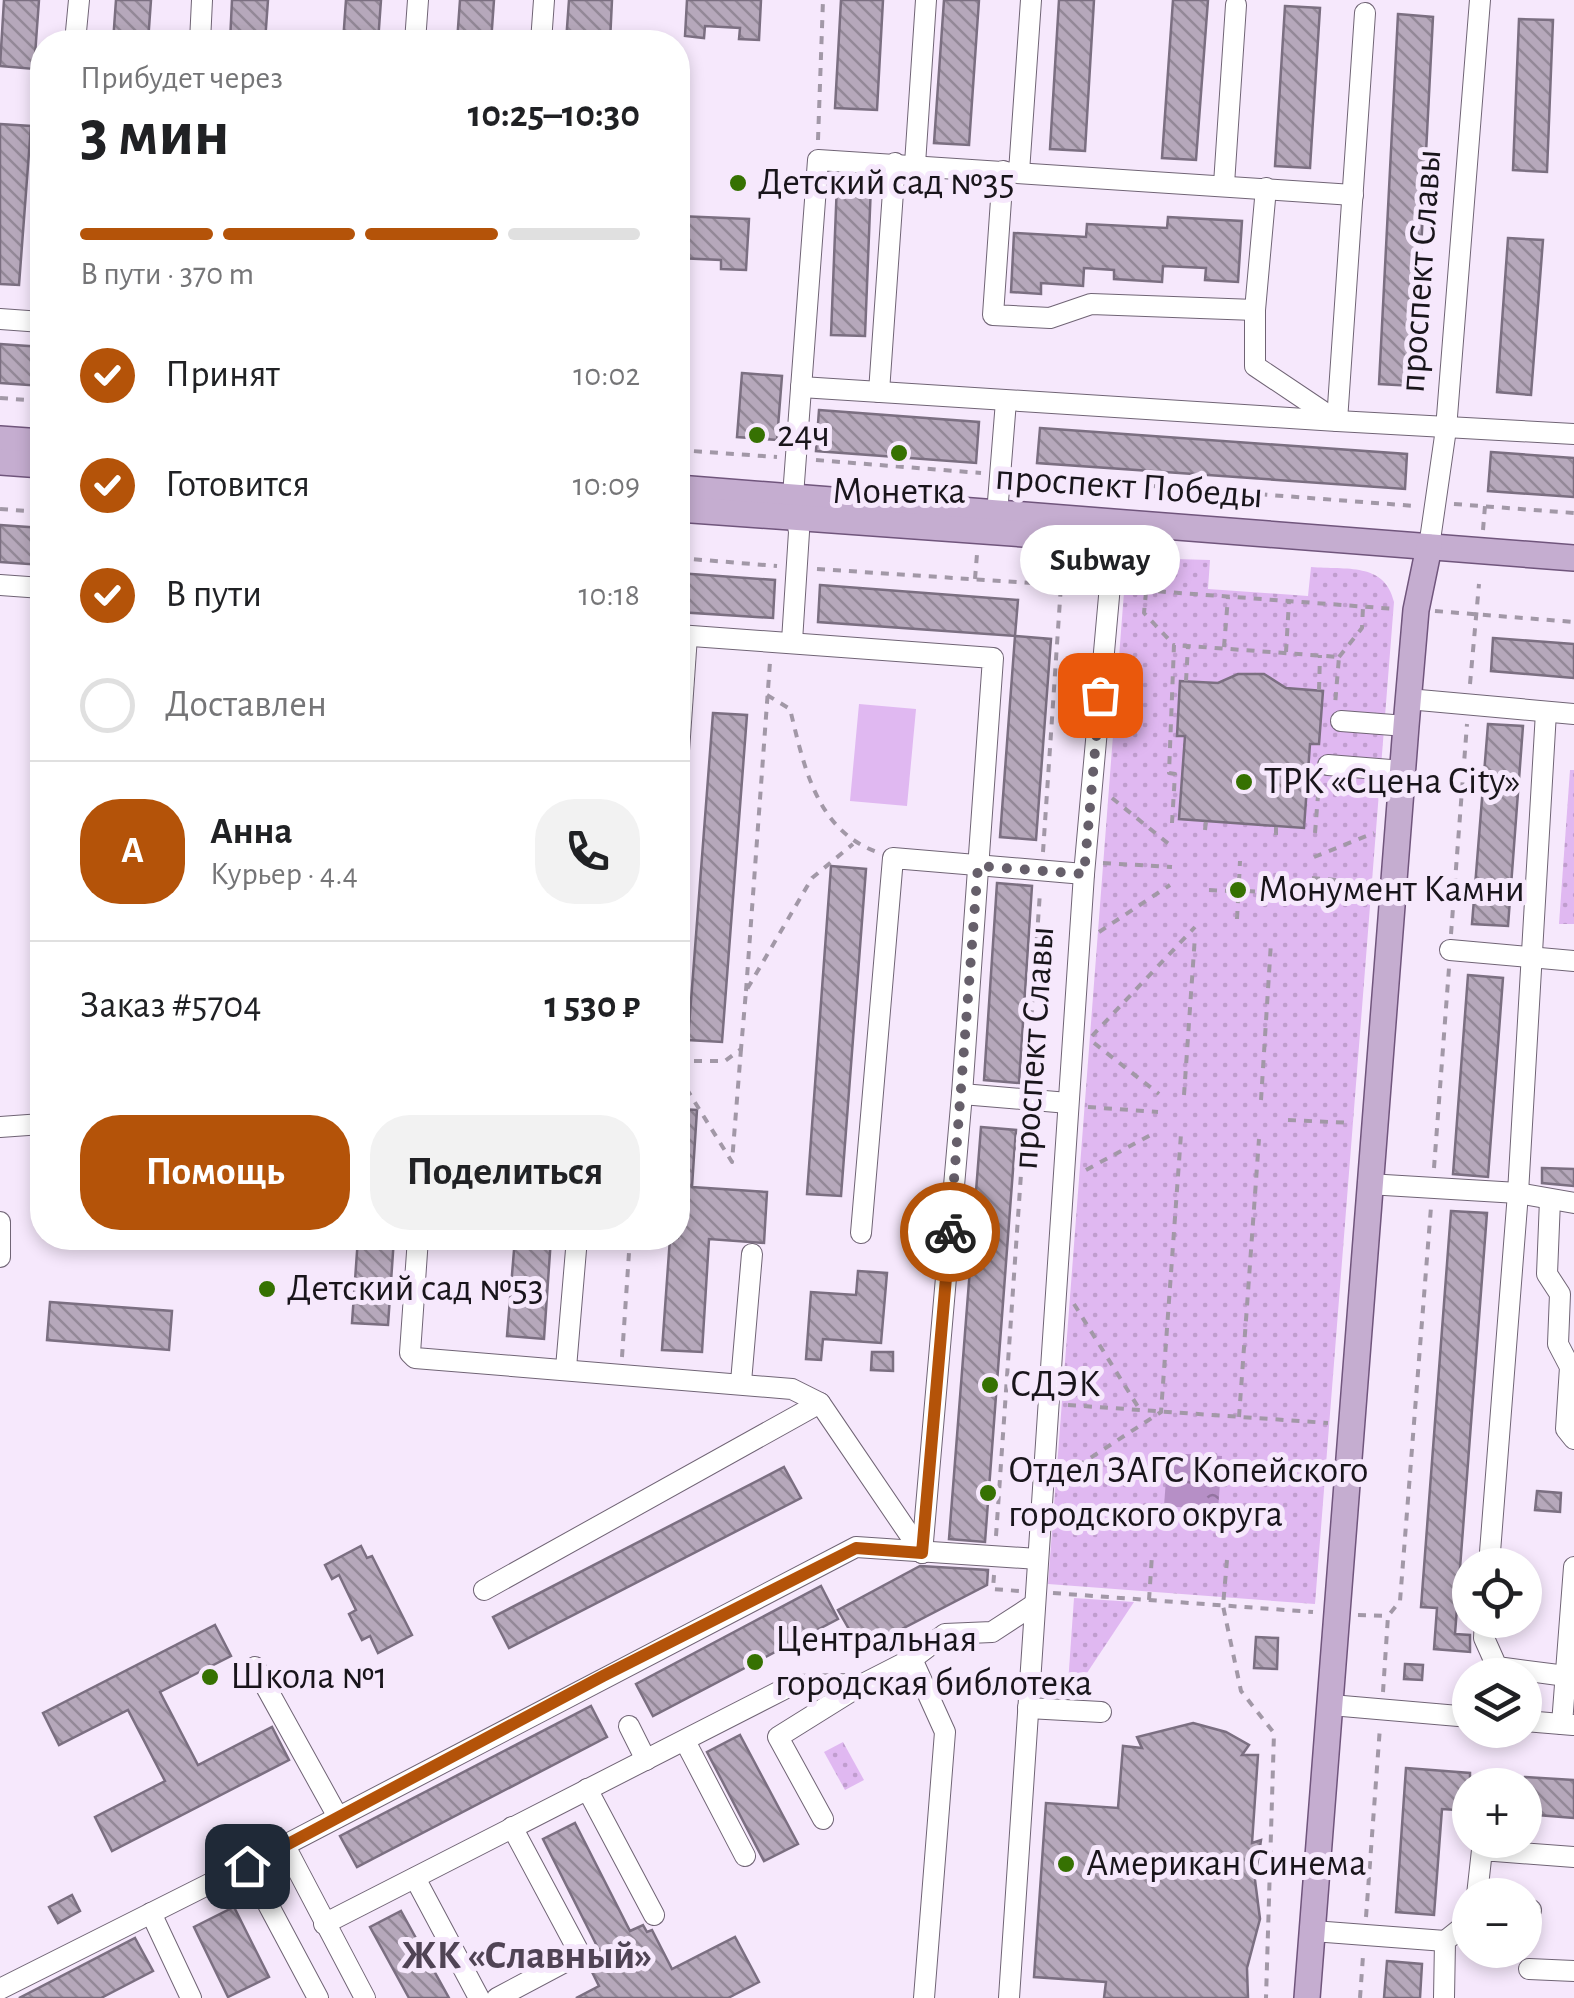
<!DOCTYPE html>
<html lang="ru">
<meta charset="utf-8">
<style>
:root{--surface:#fff;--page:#f2f2f2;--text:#202124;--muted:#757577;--line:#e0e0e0;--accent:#b45309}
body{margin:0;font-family:"Alegreya Sans",sans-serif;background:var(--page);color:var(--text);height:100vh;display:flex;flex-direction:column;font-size:38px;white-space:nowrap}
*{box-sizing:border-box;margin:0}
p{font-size:32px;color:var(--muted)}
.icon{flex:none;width:55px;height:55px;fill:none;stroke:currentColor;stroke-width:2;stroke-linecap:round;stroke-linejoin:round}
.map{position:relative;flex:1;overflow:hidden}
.panel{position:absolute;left:30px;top:30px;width:660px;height:1220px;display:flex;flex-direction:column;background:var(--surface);border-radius:40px;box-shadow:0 5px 15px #0003}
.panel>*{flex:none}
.tools{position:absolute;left:1452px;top:1548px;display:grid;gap:20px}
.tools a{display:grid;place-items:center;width:90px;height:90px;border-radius:50%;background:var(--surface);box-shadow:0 5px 15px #0003;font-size:50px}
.pin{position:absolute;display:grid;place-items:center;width:85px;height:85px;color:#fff;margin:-42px;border-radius:20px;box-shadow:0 5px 15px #0006}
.courier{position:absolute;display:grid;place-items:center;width:100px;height:100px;margin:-50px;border:8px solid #b45309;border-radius:50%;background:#fff;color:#222;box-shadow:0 2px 12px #0007}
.bubble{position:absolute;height:70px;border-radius:35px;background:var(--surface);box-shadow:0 5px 15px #0003;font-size:32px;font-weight:600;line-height:70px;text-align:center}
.summary em{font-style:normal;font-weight:600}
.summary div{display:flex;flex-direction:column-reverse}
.summary{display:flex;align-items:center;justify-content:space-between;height:170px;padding:0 50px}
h1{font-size:65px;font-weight:600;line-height:75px}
.bar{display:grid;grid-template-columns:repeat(4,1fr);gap:15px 10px;align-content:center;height:120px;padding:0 50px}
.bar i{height:12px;border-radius:8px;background:var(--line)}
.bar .current{background:var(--accent)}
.bar p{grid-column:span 4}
.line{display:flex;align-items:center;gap:25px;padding:0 50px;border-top:2px solid var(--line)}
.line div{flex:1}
.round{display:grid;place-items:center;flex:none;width:105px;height:105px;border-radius:40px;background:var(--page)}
ol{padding:0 50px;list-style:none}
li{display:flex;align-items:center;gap:30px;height:110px}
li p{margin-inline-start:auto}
li .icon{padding:10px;border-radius:50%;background:var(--accent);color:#fff;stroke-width:4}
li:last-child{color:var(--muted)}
li i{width:55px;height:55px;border:5px solid var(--line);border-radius:50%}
.primary-button{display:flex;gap:20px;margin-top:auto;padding:20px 50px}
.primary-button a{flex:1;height:115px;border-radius:40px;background:var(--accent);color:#fff;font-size:40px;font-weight:600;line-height:115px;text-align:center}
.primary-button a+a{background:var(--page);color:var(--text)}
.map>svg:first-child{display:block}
</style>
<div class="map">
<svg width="1574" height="1998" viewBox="0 0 1574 1998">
<defs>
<pattern id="park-dots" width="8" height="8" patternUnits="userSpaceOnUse" patternTransform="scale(2.5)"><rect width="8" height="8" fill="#e0b8f1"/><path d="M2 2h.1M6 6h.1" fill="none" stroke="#c09dce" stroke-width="1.8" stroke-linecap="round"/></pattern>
<pattern id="water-ripples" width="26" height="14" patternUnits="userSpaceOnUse" patternTransform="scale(2.5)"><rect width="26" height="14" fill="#b68fc6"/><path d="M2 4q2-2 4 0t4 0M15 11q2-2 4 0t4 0" fill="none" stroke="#9374a0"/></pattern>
<pattern id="building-back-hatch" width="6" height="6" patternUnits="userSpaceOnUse" patternTransform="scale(2.5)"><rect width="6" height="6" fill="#b6a8bb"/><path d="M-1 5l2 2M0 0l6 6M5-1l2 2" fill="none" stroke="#938897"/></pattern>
</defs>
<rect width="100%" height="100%" fill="#f6e8fc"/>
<g fill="url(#park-dots)">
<path d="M1141,558L1210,560L1208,589L1308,596L1311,567C1346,570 1385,562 1394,602L1315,1604L1048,1584L1125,579Z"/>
<path d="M1570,770H1574V924H1559Z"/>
<path d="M1074,1598L1134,1602L1079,1685L1068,1684Z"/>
<path d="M843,1742L864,1780L845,1790L824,1752Z"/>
</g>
<path fill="#e0b8f1" d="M859,704L916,709L907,806L850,801Z"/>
<path fill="url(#water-ripples)" d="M1168,1453L1222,1456L1218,1510L1164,1506Z"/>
<g fill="url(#building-back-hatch)" stroke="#7b6f81" stroke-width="2.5">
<path d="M4,0H39L34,69L0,66Z"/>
<path d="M116,0H151L148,42H113Z"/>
<path d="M232,0H268L265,42H230Z"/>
<path d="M346,0H381L378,42H343Z"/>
<path d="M460,0H494L491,42H457Z"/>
<path d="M569,0H612L610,42H566Z"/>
<path d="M687,0H761L759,40L739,39L740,28L705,26L704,38L685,36Z"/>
<path d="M841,0H883L877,110L835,108Z"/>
<path d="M944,0H979L969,145L934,143Z"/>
<path d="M1059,0H1094L1085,151L1050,149Z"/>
<path d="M1173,0H1208L1196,160L1162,158Z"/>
<path d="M1285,6L1320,8L1310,168L1275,166Z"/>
<path d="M1398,14L1433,17L1414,386L1379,384Z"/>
<path d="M1519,19L1553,20L1547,172L1513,170Z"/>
<path d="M0,124L31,126L19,285L0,284Z"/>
<path d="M837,183L871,184L865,336L831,335Z"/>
<path d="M678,216L749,219L746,270L721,269V260L678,258Z"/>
<path d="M1168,217L1242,221L1238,282L1205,280L1206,268L1163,266L1162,282L1114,279V270L1084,268L1083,286L1041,283V294L1011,292L1014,233L1086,237L1087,224L1167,228Z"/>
<path d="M1508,238L1543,240L1531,395L1497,392Z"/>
<path d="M0,344L42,347V386L0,383Z"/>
<path d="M742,373L782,376L777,440L737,437Z"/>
<path d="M819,410L979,422L976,463L816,451Z"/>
<path d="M1040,428L1407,454L1405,489L1037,463Z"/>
<path d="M1491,452L1574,458V497L1488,491Z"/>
<path d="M0,525L42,528V565L0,562Z"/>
<path d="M678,573L775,580L773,618L678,612Z"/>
<path d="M820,585L1018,600L1015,636L818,622Z"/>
<path d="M1015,636L1051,639L1036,840L1000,837Z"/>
<path d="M1493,638L1574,644V678L1491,671Z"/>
<path d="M1238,674H1264L1286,688L1323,691L1319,744H1310L1304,828L1179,819L1185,736H1177L1180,681L1218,683Z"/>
<path d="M713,713L747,715L722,1042L688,1040Z"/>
<path d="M1488,724L1523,726L1508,926L1472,924Z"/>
<path d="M831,866L866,869L841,1196L807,1194Z"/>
<path d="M997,883L1032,886L1019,1083L984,1080Z"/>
<path d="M1468,975L1503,978L1488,1177L1453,1174Z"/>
<path d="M678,1109L697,1110L692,1187L767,1192L764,1243L709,1239L702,1352L662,1350L670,1238H678Z"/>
<path d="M981,1127L1016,1130L985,1542L949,1539Z"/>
<path d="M1542,1168L1574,1169V1186L1542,1183Z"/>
<path d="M1451,1211L1487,1213L1455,1634L1470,1635V1652L1434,1649L1437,1608L1421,1607Z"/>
<path d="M358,1238H394L388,1325L352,1323Z"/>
<path d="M515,1238H551L544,1339L507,1336Z"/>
<path d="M858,1271L887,1273L881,1343L823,1339L821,1360L806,1359L811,1292L856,1295Z"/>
<path d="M50,1302L172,1311L169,1350L47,1340Z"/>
<path d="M872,1352H893V1371L871,1370Z"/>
<path d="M784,1467L801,1498L509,1648L493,1617Z"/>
<path d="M1537,1491L1561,1493L1560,1512L1535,1510Z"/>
<path d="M361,1546L367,1558L372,1556L412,1635L378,1653L370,1636L362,1640L349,1614L356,1610L339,1575L332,1579L325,1565Z"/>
<path d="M920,1566L988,1570L987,1585L861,1650L838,1610Z"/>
<path d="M821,1586L838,1619L653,1716L636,1684Z"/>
<path d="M215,1625L231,1656L160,1692L198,1765L272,1727L289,1760L112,1851L95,1817L165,1781L128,1710L59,1745L43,1713Z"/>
<path d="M1256,1637L1278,1638L1277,1669L1254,1668Z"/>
<path d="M1405,1664L1423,1665L1422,1680L1404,1679Z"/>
<path d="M591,1706L607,1737L357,1867L340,1836Z"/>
<path d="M1193,1723L1226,1732L1249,1745L1242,1755H1258L1252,1843L1261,1840L1255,1880L1260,1919L1247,1968L1248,1998H1104L1106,1982L1034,1977L1046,1803L1118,1808L1123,1746L1142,1748L1137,1737Z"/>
<path d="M740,1735L798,1844L764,1861L707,1752Z"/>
<path d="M1406,1768L1470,1773V1811L1442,1809L1434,1915L1396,1912Z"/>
<path d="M1525,1777L1574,1780V1818L1525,1814Z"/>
<path d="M575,1823L630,1931L643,1925L647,1932L652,1930L672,1969L735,1937L759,1982L728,1998H576L599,1986L591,1970L599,1967L593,1950L598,1948L543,1839Z"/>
<path d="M72,1895L80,1911L58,1923L49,1907Z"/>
<path d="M234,1907L269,1977L228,1997L194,1927Z"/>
<path d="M401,1911L449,1998H409L370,1927Z"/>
<path d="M135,1938L153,1971L101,1998H19Z"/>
<path d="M1387,1961L1422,1964L1420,1998H1384Z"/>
</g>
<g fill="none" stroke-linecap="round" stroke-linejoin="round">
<defs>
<g id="minor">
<path d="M75,42L79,0"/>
<path d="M200,42L202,0"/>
<path d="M415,42L418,0"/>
<path d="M541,42L544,0"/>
<path d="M915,164L926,0"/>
<path d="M1003,171L993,315L1050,318L1091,304L1255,310L1266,188"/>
<path d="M1019,172L1031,0"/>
<path d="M1224,184L1236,5"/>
<path d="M1255,310V366L1337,421L1574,434"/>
<path d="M0,319L42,322"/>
<path d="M801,387L1337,421L1365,13"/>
<path d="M879,392L895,163"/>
<path d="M997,514L1006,401"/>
<path d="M1429,547L1446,429L1480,0"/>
<path d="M0,585L42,588"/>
<path d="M678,635L993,658L962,1094L922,1553"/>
<path d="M792,641L799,532L793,496L818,160L1353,195"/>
<path d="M1408,699L1574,714"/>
<path d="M1341,721L1406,726"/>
<path d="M678,765L687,636"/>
<path d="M1328,765L1403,771"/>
<path d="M1450,950L1574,961"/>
<path d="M962,1094L1068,1103"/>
<path d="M0,1127L42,1124"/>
<path d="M1368,1184L1518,1193L1574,1203"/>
<path d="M1550,1200L1547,1274L1560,1294L1558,1344L1570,1367L1566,1429L1574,1439"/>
<path d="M0,1222V1257"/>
<path d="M861,1233L893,858L1084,874"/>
<path d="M418,1238L410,1353L415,1358L792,1389L820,1403L922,1553"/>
<path d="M566,1368L577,1238"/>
<path d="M741,1382L752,1254"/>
<path d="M1489,1565L1518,1193L1546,712"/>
<path d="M484,1590L820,1403"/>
<path d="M1485,1620L1484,1638L1497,1667L1566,1676"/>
<path d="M912,1659L945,1732L924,1998"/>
<path d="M255,1667L338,1817"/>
<path d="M1331,1705L1470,1717"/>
<path d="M1028,1708L1101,1712"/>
<path d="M1525,1721L1573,1725"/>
<path d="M1562,1724L1574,1567"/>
<path d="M629,1726L646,1760"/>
<path d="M685,1741L745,1856"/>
<path d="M587,1789L654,1915"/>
<path d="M823,1819L778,1737L863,1684"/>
<path d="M285,1846L365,1998"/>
<path d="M247,1865L318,1998"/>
<path d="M415,1878L479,1998"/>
<path d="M1477,1895L1482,1850L1574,1857"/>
<path d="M1525,1910H1531"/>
<path d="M151,1913L191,1998"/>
<path d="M324,1924L792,1685L863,1684L912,1659L945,1634L992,1632L1035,1604"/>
<path d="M1313,1931L1445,1941"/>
<path d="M1529,1969L1574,1971"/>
<path d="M0,1989L247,1865L856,1547L1038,1559"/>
<path d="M497,1998L580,1954L512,1827"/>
<path d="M1009,1998L1084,874L1114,541"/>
<path d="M1444,1998L1445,1941L1470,1921"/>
</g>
<g id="major">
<path d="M0,439L42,442"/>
<path d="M0,462L42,465"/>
<path d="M678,488L1574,558"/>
<path d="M678,509L1121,541"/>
<path d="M1307,1998L1406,726L1416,610L1429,547"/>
</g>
</defs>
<use href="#minor" stroke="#706475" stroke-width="22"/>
<use href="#major" stroke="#70557c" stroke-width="28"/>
<g stroke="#a298a7" stroke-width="4" stroke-dasharray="8 8" stroke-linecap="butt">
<path d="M818,140L823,0"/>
<path d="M0,398L42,401"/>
<path d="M678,450L777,457"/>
<path d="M816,460L981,473"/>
<path d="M1020,476L1415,506"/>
<path d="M1454,504L1574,513"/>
<path d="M0,509L42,512"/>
<path d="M1483,530L1485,506"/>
<path d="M678,558L777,566"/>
<path d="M817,569L1092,587"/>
<path d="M975,579L977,554"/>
<path d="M1126,589L1396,609"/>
<path d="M1146,592L1144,613L1174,645"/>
<path d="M1435,611L1574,622"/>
<path d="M1224,647L1228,597"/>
<path d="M1286,652L1289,601"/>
<path d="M1339,657L1362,628L1363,607"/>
<path d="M1186,681L1188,646"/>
<path d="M1470,684L1479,584"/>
<path d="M1319,690L1320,655"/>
<path d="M767,695L790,709C804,766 816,830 877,852"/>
<path d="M1112,798L1170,845"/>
<path d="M1172,823L1175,774L1169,773L1174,645L1339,657L1335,705"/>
<path d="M1205,830L1206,821"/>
<path d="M1315,833L1319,783"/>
<path d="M1276,835V826"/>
<path d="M1043,852L1061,585"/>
<path d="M1314,857L1374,833"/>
<path d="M1103,863L1172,867"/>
<path d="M1312,878L1371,883"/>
<path d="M1239,882L1240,861"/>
<path d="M1209,890L1229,891"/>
<path d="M1247,891L1267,892"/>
<path d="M1237,919L1238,900"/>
<path d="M1099,932L1170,885"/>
<path d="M1451,934L1467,724"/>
<path d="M746,991L770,662"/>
<path d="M1092,1036L1195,927"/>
<path d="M1094,1043L1159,1094"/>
<path d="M678,1061H725L741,1049L746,991L812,878L853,844"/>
<path d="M678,1075L732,1162L741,1049"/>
<path d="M1027,1082L1040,892"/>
<path d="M1184,1095L1195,936"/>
<path d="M1261,1100L1271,942"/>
<path d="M1088,1107L1158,1112"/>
<path d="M1288,1120L1352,1123"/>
<path d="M1434,1168L1449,968"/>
<path d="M1086,1170L1156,1132"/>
<path d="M1074,1304L1140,1410"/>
<path d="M622,1357L630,1238"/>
<path d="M1068,1405L1328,1423"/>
<path d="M1239,1417L1259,1139"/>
<path d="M1064,1475L1161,1412L1181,1134"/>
<path d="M996,1536L1025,1116"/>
<path d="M1227,1560L1223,1606L1241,1691L1274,1733L1266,1998"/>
<path d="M994,1575L993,1589L1019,1591"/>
<path d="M1053,1593L1313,1612"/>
<path d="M1149,1600L1152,1555"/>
<path d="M1358,1615L1388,1616"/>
<path d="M1383,1692L1388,1616L1400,1601L1431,1207"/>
<path d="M1366,1917L1380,1727"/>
<path d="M1360,1998L1363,1956"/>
</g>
<use href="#minor" stroke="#fff" stroke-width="20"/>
<use href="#major" stroke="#c5add0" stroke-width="25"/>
</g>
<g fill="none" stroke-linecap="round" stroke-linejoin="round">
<path stroke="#665f6a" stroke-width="10" stroke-dasharray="0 18" d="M950,1232L978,866L1084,874L1100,695"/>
<path stroke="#b45309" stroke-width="12" d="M247,1866L603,1676L856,1548L922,1553L950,1232"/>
</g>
<g fill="#367102" stroke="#f6e8fc" stroke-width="4">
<circle cx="738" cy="183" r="10"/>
<circle cx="757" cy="435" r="10"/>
<circle cx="899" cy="453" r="10"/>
<circle cx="1244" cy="782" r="10"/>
<circle cx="1238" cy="890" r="10"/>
<circle cx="267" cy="1289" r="10"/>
<circle cx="990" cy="1385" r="10"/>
<circle cx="988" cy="1493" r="10"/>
<circle cx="755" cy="1662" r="10"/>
<circle cx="210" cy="1677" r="10"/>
<circle cx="1066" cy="1864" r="10"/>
</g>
<g text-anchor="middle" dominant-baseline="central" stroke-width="10" stroke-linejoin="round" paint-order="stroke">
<g font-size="38" fill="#19151b" stroke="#f6e8fc" text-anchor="start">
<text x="758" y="183">Детский сад №35</text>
<text x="777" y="435">24ч</text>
<text x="899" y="492" text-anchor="middle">Монетка</text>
<text x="1264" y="782">ТРК «Сцена City»</text>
<text x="1258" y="890">Монумент Камни</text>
<text x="287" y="1289">Детский сад №53</text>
<text x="1010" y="1385">СДЭК</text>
<text x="1008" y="1471">Отдел ЗАГС Копейского<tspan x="1008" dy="44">городского округа</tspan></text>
<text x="775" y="1640">Центральная<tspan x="775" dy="44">городская библотека</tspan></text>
<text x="230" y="1677">Школа №1</text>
<text x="1086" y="1864">Американ Синема</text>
</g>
<g font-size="38" fill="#19151b" stroke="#f6e8fc">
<text transform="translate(1421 271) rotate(-86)">проспект Славы</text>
<text transform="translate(1129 487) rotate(4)">проспект Победы</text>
<text transform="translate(1034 1048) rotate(-86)">проспект Славы</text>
</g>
<g font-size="40" font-weight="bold" fill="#504455" stroke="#f6e8fc">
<text x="527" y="1956">ЖК «Славный»</text>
</g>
</g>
</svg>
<div class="tools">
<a><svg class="icon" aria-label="locate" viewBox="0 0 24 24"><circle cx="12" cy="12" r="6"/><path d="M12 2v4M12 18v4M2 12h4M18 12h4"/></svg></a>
<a><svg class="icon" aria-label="layers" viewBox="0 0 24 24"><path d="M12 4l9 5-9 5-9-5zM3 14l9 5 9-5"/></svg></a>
<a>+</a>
<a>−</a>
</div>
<div class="pin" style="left:1100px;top:695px;background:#ea580c"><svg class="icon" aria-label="bag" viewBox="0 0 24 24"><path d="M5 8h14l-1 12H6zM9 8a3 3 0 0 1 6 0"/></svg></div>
<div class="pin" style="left:247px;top:1866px;background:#1f2937"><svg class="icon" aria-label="home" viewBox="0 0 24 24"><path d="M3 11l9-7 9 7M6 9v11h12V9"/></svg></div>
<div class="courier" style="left:950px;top:1232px"><svg class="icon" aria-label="bike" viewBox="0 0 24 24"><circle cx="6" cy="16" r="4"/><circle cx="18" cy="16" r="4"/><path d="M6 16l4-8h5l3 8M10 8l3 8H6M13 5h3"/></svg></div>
<div class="bubble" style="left:1020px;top:525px;width:160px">Subway</div>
<section class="panel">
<div class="summary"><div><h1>3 мин</h1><p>Прибудет через</p></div><em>10:25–10:30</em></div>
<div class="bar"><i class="current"></i><i class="current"></i><i class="current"></i><i></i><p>В пути · 370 m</p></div>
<ol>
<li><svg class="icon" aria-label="check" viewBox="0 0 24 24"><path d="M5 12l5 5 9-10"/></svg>Принят<p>10:02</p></li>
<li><svg class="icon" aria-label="check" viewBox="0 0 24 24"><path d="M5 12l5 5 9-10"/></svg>Готовится<p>10:09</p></li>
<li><svg class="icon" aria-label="check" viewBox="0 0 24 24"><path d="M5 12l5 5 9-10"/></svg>В пути<p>10:18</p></li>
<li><i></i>Доставлен</li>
</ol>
<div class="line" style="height:180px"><b class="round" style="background:var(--accent);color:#fff">А</b><div><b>Анна</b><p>Курьер · 4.4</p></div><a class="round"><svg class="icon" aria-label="phone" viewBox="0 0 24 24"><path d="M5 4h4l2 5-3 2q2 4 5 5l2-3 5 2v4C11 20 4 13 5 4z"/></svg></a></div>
<div class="line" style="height:130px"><div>Заказ #5704</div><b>1 530 ₽</b></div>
<div class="primary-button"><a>Помощь</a><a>Поделиться</a></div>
</section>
</div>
